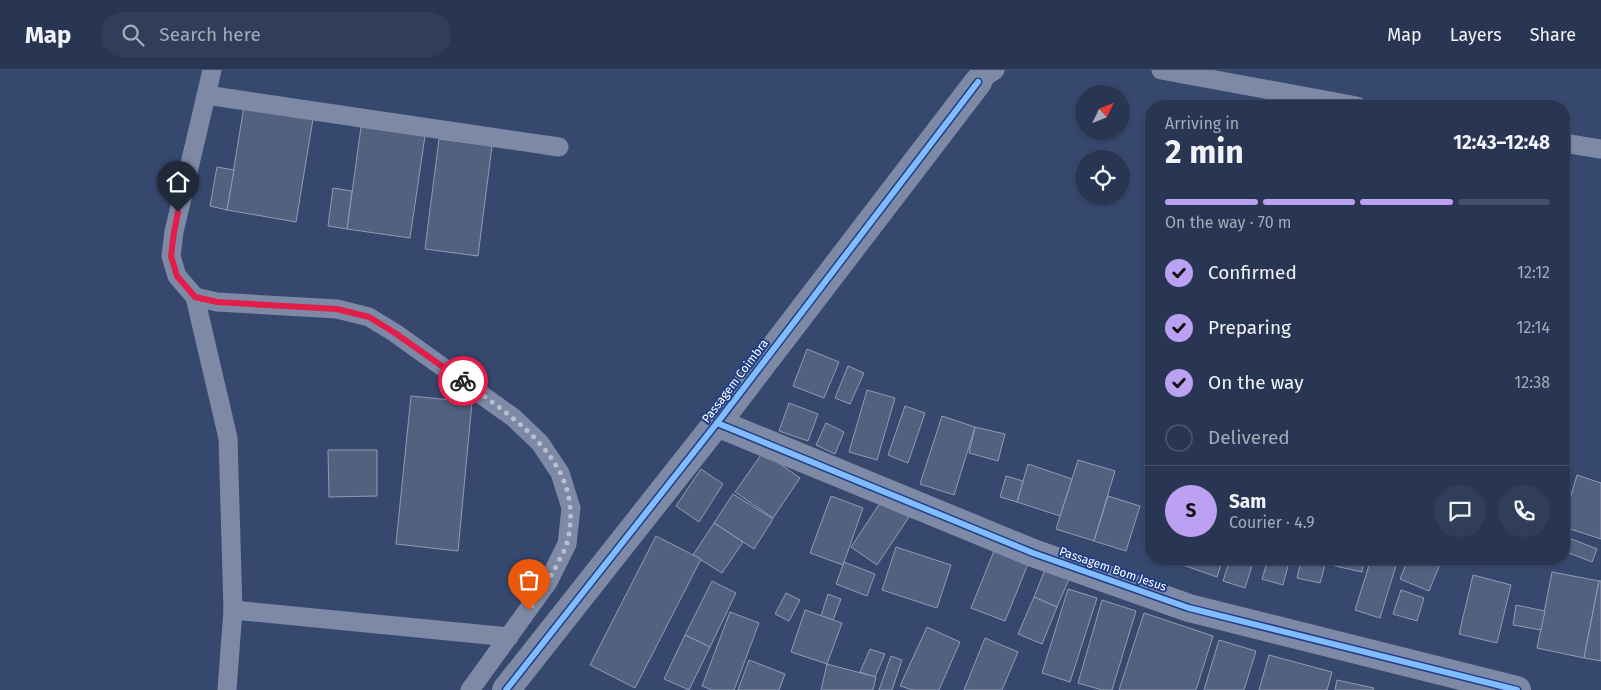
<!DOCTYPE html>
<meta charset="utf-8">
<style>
:root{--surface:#293653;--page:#313e5a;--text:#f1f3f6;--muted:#a5abb8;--line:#45506a;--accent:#bca0f2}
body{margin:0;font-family:"Fira Sans",sans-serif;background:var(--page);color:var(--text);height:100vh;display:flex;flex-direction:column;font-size:19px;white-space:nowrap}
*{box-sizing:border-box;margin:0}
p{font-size:16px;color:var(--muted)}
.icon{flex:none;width:28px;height:28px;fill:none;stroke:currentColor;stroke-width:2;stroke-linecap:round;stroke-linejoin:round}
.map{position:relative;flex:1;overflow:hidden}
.details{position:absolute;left:1145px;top:30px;width:425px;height:465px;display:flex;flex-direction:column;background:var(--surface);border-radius:20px;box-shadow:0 1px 4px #0004,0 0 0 1px var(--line)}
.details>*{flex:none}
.needle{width:32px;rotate:47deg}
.fabs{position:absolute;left:1075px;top:15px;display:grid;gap:10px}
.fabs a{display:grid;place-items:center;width:55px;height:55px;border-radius:50%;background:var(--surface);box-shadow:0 1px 4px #0004,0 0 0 1px var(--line);font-size:25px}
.pin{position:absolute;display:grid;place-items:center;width:42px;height:42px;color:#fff;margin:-51px -21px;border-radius:50% 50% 50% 0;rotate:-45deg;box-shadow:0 0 5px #0007}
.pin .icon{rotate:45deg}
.courier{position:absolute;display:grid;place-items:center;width:50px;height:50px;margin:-25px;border:4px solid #e11d48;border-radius:50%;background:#fff;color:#222;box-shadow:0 1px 6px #0007}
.headline em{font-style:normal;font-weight:700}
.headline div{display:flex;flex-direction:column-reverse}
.headline{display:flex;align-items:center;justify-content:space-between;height:85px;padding:0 20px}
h1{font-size:32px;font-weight:700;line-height:38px}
.bar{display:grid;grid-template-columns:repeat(4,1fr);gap:8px 5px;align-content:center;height:60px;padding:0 20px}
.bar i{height:6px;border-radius:4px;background:var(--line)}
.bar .current{background:var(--accent)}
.bar p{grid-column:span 4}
.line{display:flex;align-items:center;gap:12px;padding:0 20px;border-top:1px solid var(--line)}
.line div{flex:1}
.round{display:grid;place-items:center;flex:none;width:52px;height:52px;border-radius:26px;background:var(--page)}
ol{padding:0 20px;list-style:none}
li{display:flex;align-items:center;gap:15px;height:55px}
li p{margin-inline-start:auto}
li .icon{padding:5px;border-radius:50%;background:var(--accent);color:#111;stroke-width:4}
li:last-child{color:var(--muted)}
li i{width:28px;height:28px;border:2px solid var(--line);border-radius:50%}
header{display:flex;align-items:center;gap:30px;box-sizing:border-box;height:70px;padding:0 25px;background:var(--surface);border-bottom:1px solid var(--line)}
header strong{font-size:24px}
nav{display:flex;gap:28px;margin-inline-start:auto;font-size:18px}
.search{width:350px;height:45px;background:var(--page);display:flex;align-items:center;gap:12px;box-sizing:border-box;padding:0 18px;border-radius:28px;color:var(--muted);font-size:19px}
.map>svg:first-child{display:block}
</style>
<header>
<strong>Map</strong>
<div class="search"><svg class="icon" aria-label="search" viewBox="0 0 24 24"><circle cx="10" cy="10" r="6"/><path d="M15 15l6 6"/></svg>Search here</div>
<nav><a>Map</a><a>Layers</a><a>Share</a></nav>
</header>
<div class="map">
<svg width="1601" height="620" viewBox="0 0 1601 620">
<rect width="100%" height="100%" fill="#37486f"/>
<g fill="#526180" stroke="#919cb2">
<path d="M244,36L313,49L296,152L227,140Z"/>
<path d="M361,57L425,66L410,168L347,159Z"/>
<path d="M439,69L492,76L478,186L425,179Z"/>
<path d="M217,97L234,100L227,140L210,136Z"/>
<path d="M333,118L352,121L347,159L328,156Z"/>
<path d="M807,279L839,292L824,328L793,316Z"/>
<path d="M848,296L864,303L850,334L835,328Z"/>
<path d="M867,320L895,328L877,390L849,382Z"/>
<path d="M411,326L472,332L458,481L396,474Z"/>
<path d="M789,333L818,344L808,371L779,361Z"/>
<path d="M905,336L925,343L908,393L888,385Z"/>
<path d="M942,346L975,357L954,425L920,414Z"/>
<path d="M826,353L844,362L835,384L816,375Z"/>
<path d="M975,357L1005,364L998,391L969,383Z"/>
<path d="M328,380H377V426L329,427Z"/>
<path d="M763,382L800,408L773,448L735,422Z"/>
<path d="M1078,390L1115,401L1094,471L1056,459Z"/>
<path d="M1028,394L1072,409L1060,446L1017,432Z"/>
<path d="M701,399L723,414L699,452L676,436Z"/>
<path d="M1577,405L1601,413V469L1564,457V449Z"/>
<path d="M1006,406L1023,411L1017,432L1000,427Z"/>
<path d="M733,424L773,449L754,479L714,453Z"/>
<path d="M831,426L863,438L843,495L810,483Z"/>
<path d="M1108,426L1140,436L1126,481L1094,471Z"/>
<path d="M882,430L909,447L877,495L851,477Z"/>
<path d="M714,453L743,472L722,503L693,485Z"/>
<path d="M656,466L701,489L635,618L590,595Z"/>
<path d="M1569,468L1597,479L1592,492L1564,481Z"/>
<path d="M996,476L1030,489L1005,551L971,538Z"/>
<path d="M896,477L951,495L937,538L882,520Z"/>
<path d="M1182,489H1223L1217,507L1180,494Z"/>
<path d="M1230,489H1254L1245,518L1223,511Z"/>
<path d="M1268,489H1278L1289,492L1283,515L1262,509Z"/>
<path d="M1336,489H1364L1362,502L1335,496Z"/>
<path d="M1371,489H1398L1380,548L1355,540Z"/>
<path d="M1408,489H1442L1429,521L1400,509Z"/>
<path d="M1301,490L1325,495L1320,513L1297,508Z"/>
<path d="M844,492L875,504L867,526L836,514Z"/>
<path d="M1048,492L1072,502L1057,537L1034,527Z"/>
<path d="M1552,502L1599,511L1584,588L1537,578Z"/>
<path d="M1473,505L1511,515L1497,573L1459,564Z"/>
<path d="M712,511L736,523L710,577L685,565Z"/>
<path d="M1599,511H1601V591L1584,588Z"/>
<path d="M1068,519L1097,528L1070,612L1042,603Z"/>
<path d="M1401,520L1424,528L1417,551L1393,544Z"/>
<path d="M786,523L800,530L789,551L775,544Z"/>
<path d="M828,524L841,529L833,550L821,546Z"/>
<path d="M1034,527L1057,537L1042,574L1018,564Z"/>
<path d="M1102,530L1136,541L1112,620H1102L1078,613Z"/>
<path d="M1516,535L1545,541L1541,560L1513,555Z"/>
<path d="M805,540L842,553L827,594L791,582Z"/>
<path d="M730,542L759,553L734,620H712L702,616Z"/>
<path d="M1144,543L1213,566L1196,620H1119Z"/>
<path d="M927,557L960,572L939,620H913L900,616Z"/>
<path d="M685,565L710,577L689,620L664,609Z"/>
<path d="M985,568L1018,582L1002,620H964Z"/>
<path d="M1219,570L1256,581L1244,620H1204Z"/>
<path d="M870,579L885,584L875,607L860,602Z"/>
<path d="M1269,585L1332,602L1327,620H1259Z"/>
<path d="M891,586L902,590L892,620H879Z"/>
<path d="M749,590L785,604L779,620H738Z"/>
<path d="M827,594L876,607L873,620H821Z"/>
<path d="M1337,610L1374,618L1373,620H1335Z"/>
</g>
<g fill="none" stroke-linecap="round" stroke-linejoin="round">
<g stroke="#7d89a5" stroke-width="19">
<path d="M212,0L174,162L171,186L177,206L195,227L217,232L337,239L369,247L395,263L514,348L540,373L560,403L571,438L567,474L548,512L470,620"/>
<path d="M1161,0L1357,36"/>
<path d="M978,12L995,0"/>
<path d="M206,25L559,77"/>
<path d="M1564,73L1601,79"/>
<path d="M195,227L228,368L233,540L227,620"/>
<path d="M233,540L509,567"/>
</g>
<g stroke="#7d89a5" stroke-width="28">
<path d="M717,353L1033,483L1189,538L1517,620"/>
<path d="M506,620L717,353L978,12"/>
</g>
<defs>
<g id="cycleway">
<path d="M717,353L1033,483L1189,538L1517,620"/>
<path d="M506,620L717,353L978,12"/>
</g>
</defs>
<use href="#cycleway" stroke="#203f86" stroke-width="9"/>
<use href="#cycleway" stroke="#80bcff" stroke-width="6"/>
</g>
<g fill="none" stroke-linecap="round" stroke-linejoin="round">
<path stroke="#b9bfcd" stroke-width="5" stroke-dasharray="0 9" d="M463,311C518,351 587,394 567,473C566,479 561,485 559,491C550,508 540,523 529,540"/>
<path stroke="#e11d48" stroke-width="6" d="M178,142L174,162L171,186L177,206L195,227L217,232L337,239L369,247L395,263L463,311"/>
</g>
<g text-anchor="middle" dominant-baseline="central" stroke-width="4" stroke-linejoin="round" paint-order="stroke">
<g font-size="12" fill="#fff" stroke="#203f86">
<text transform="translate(735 311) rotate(-53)">Passagem Coimbra</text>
<text transform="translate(1113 499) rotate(19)">Passagem Bom Jesus</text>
</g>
</g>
</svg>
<div class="fabs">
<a><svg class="needle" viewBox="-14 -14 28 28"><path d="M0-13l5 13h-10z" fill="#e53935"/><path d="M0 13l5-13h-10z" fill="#a5abb8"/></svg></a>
<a><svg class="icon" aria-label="locate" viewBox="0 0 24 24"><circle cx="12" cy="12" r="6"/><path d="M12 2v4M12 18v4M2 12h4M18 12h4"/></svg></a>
</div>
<div class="pin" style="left:529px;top:540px;background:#ea580c"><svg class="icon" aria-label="bag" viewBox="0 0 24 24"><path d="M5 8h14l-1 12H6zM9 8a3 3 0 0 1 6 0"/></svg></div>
<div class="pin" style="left:178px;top:142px;background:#1f2937"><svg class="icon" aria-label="home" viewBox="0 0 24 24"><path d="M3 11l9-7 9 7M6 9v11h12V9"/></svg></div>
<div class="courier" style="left:463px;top:311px"><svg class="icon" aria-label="bike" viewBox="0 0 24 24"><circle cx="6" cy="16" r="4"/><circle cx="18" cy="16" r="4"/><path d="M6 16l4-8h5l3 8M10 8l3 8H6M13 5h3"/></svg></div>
<section class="details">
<div class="headline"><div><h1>2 min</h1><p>Arriving in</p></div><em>12:43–12:48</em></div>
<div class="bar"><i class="current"></i><i class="current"></i><i class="current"></i><i></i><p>On the way · 70 m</p></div>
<ol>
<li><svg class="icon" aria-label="check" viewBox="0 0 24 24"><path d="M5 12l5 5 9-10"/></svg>Confirmed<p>12:12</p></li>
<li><svg class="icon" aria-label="check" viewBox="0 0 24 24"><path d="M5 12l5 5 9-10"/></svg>Preparing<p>12:14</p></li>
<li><svg class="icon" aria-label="check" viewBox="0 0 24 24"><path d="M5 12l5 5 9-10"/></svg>On the way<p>12:38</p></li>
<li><i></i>Delivered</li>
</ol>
<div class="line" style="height:90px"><b class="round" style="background:var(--accent);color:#111">S</b><div><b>Sam</b><p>Courier · 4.9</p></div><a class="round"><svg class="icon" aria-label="chat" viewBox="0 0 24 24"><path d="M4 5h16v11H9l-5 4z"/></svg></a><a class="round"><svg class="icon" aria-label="phone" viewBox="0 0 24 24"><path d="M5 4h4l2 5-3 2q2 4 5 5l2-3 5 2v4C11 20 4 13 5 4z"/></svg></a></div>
</section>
</div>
